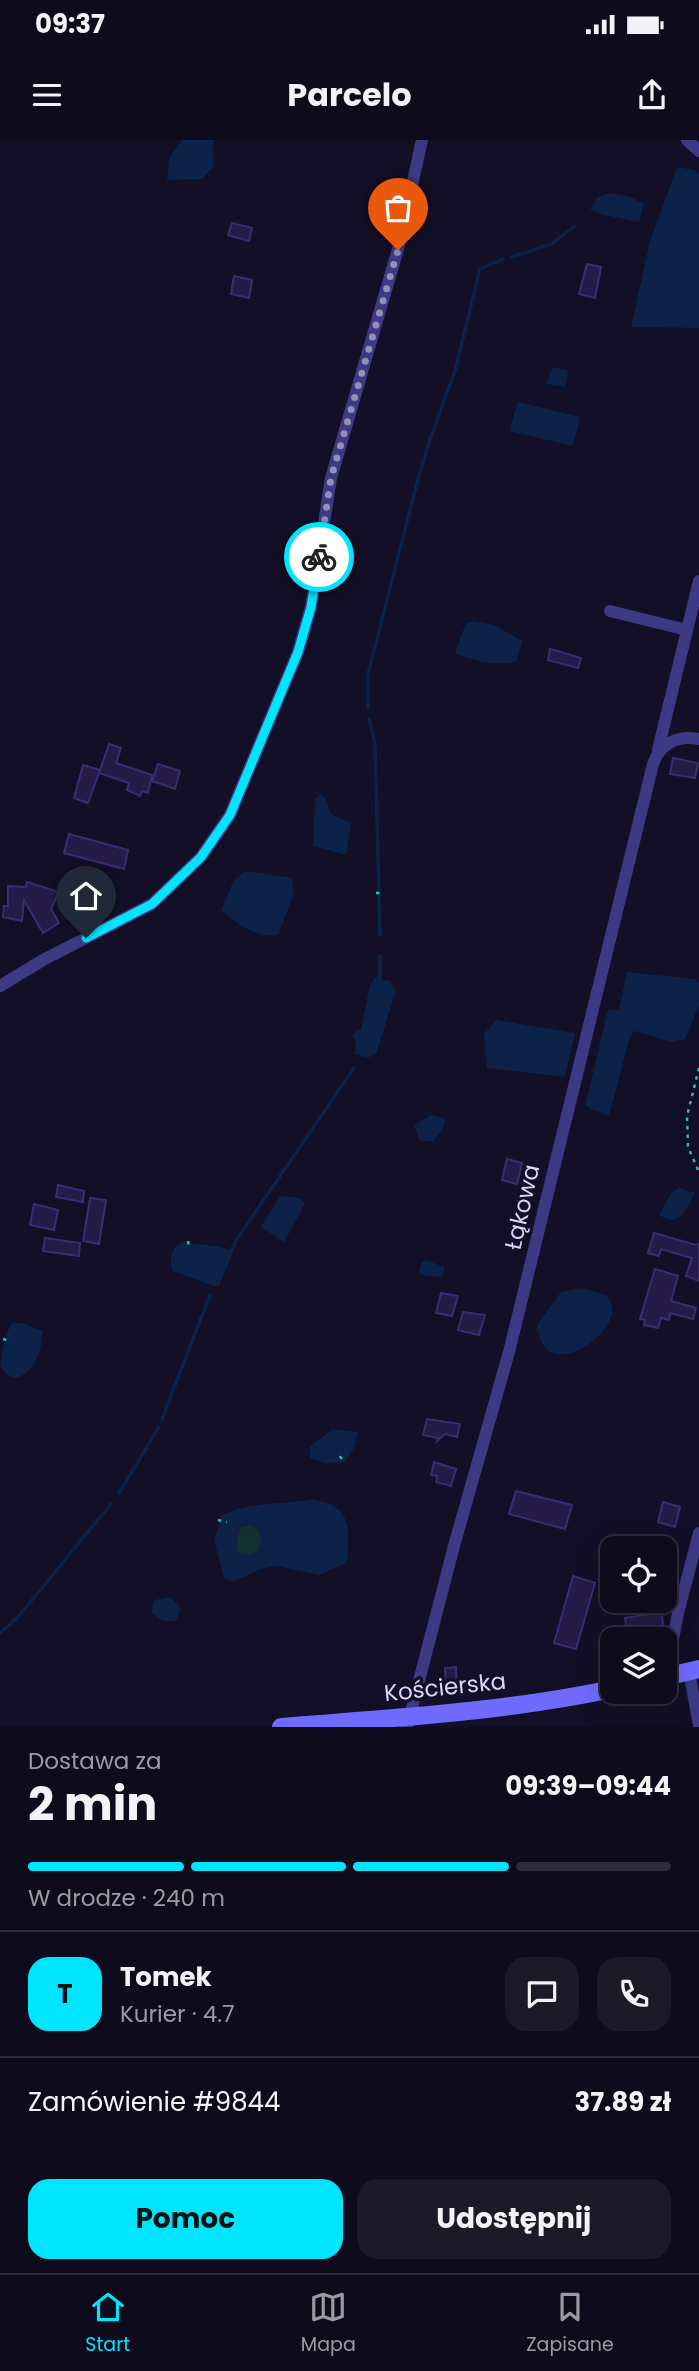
<!DOCTYPE html>
<html lang="pl">
<meta charset="utf-8">
<style>
:root{--surface:#0e0b1c;--page:#1c1929;--text:#f1f3f6;--muted:#9b9ba3;--line:#2e2b3b;--accent:#00e5ff}
body{margin:0;font-family:Poppins,sans-serif;background:var(--page);color:var(--text);height:100vh;display:flex;flex-direction:column;font-size:26px;white-space:nowrap}
*{box-sizing:border-box;margin:0}
p{font-size:23px;color:var(--muted)}
.icon{flex:none;width:38px;height:38px;fill:none;stroke:currentColor;stroke-width:2;stroke-linecap:round;stroke-linejoin:round}
.map{position:relative;height:1587px;overflow:hidden}
.sheet{display:flex;flex-direction:column;background:var(--surface);flex:1}
.sheet>*{flex:none}
.buttons{position:absolute;left:600px;top:1396px;display:grid;gap:14px}
.buttons a{display:grid;place-items:center;width:77px;height:77px;border-radius:14px;background:var(--surface);box-shadow:0 7px 28px #0002,0 0 0 2px var(--line);font-size:35px}
.pin{position:absolute;display:grid;place-items:center;width:60px;height:60px;color:#fff;margin:-72px -30px;border-radius:50% 50% 50% 0;rotate:-45deg;box-shadow:0 0 7px #0007}
.pin .icon{rotate:45deg}
.courier{position:absolute;display:grid;place-items:center;width:70px;height:70px;margin:-35px;border:5px solid #00e5ff;border-radius:50%;background:#fff;color:#222;box-shadow:0 2px 9px #0007}
.summary em{font-style:normal;font-weight:700}
.summary div{display:flex;flex-direction:column-reverse}
.summary{display:flex;align-items:center;justify-content:space-between;height:119px;padding:0 28px}
h1{font-size:46px;font-weight:700;line-height:52px}
.bar{display:grid;grid-template-columns:repeat(4,1fr);gap:10px 7px;align-content:center;height:84px;padding:0 28px}
.bar i{height:9px;border-radius:5px;background:var(--line)}
.bar .selected{background:var(--accent)}
.bar p{grid-column:span 4}
.line{display:flex;align-items:center;gap:18px;padding:0 28px;border-top:2px solid var(--line)}
.line div{flex:1}
.round{display:grid;place-items:center;flex:none;width:74px;height:74px;border-radius:21px;background:var(--page)}
.button{display:flex;gap:14px;margin-top:auto;padding:14px 28px}
.button a{flex:1;height:80px;border-radius:21px;background:var(--accent);color:#111;font-size:28px;font-weight:700;line-height:80px;text-align:center}
.button a+a{background:var(--page);color:var(--text)}
.status{display:flex;justify-content:space-between;align-items:center;height:49px;padding:0 35px;background:var(--surface);direction:ltr}
.status svg{height:19px;fill:currentColor}
header{display:flex;justify-content:space-between;align-items:center;height:91px;padding:0 28px;background:var(--surface);font-size:32px;font-weight:700}
.dock{display:flex;justify-content:space-around;align-items:center;height:98px;border-top:2px solid var(--line);background:var(--surface);font-size:19px;color:var(--muted)}
.dock a{display:grid;justify-items:center;gap:4px}
.dock .selected{color:var(--accent)}
.map>svg:first-child{display:block}
</style>
<div class="status"><b>09:37</b><svg viewBox="0 0 49 12"><path d="M0 12V9h3v3zM5 12V6h3v6zM10 12V3h3v9zM15 12V0h3v12zM26 1h20v11H26zM47 4h2v5h-2z"/></svg></div>
<header><svg class="icon" aria-label="menu" viewBox="0 0 24 24"><path d="M4 6h16M4 12h16M4 18h16"/></svg>Parcelo<svg class="icon" aria-label="share" viewBox="0 0 24 24"><path d="M12 15V3M7 8l5-5 5 5M5 13v7h14v-7"/></svg></header>
<div class="map">
<svg width="699" height="1587" viewBox="0 0 699 1587">
<rect width="100%" height="100%" fill="#130f26"/>
<path fill="#12302f" d="M251,1385C263,1392 263,1398 259,1411L247,1416L239,1415C235,1404 236,1398 241,1387Z"/>
<g fill="#0c2248" fill-rule="evenodd">
<path d="M182,0H213L214,26L202,39L167,40L170,17Z"/>
<path d="M677,27L694,30L699,34V188L631,187L650,101Z"/>
<path d="M610,53L630,57L644,64L639,82L600,74L590,69L598,57Z"/>
<path d="M553,227L568,231L565,247L546,244Z"/>
<path d="M518,262L580,277L573,306L509,291Z"/>
<path d="M472,481L495,485L522,501L516,522C494,525 475,522 455,513L466,483Z"/>
<path d="M321,655L326,659L331,674L351,683L346,715L313,706L315,658Z"/>
<path d="M246,731L292,738L294,754L278,795C255,798 238,784 221,770L234,740Z"/>
<path d="M627,832L695,839L699,843V865L685,899L672,902L634,891L629,900L609,976L585,966L608,870L619,869Z"/>
<path d="M374,838L390,841L395,849V854L376,914C369,919 363,917 355,914L356,903L353,895L357,890H361L369,849Z"/>
<path d="M496,880L575,893L565,937L487,928L484,894Z"/>
<path d="M431,975L446,978L441,992L433,1001H420L414,985Z"/>
<path d="M679,1048L695,1053C686,1070 681,1088 659,1075L671,1053Z"/>
<path d="M280,1056L300,1058L305,1064L284,1102L261,1087Z"/>
<path d="M182,1102L221,1107L233,1112L219,1146H213L173,1131C168,1121 171,1107 182,1102Z"/>
<path d="M426,1120L444,1127V1133L441,1137L426,1136L419,1132L421,1123Z"/>
<path d="M582,1148L607,1155C608,1159 611,1162 612,1165C619,1195 543,1248 537,1185L561,1152Z"/>
<path d="M12,1183H22L43,1191C42,1210 33,1238 12,1238L1,1229C1,1214 4,1196 12,1183Z"/>
<path d="M333,1289L358,1292L354,1308L345,1322L325,1323L310,1318V1306Z"/>
<path d="M313,1359C353,1367 349,1387 347,1423L319,1435L277,1426L261,1429L233,1442L224,1438L214,1400L222,1375C253,1361 281,1365 313,1359ZM251,1385C263,1392 263,1398 259,1411L247,1416L239,1415C235,1404 236,1398 241,1387Z"/>
<path d="M170,1457L181,1468L176,1481H163L151,1473L154,1460Z"/>
</g>
<g fill="none" stroke-linecap="round" stroke-linejoin="round">
<g stroke="#0c2248" stroke-width="3.5">
<path d="M512,117L551,104L575,86"/>
<path d="M368,568V534L418,339L429,302L455,231L480,129L503,119"/>
<path d="M369,579L375,603L380,795"/>
<path d="M378,844L380,835V816"/>
<path d="M230,1113L237,1099L354,928"/>
<path d="M162,1279L210,1155"/>
<path d="M119,1353L159,1287"/>
<path d="M0,1493L18,1477L111,1364"/>
</g>
</g>
<g fill="#241b47" stroke="#3b2d73" stroke-width="2">
<path d="M232,83L252,88L249,101L228,95Z"/>
<path d="M587,124L601,127L595,158L579,154Z"/>
<path d="M234,136L252,140L249,158L231,154Z"/>
<path d="M550,509L581,518L578,528L548,520Z"/>
<path d="M109,604L121,608L116,623L152,635L148,653L142,651L140,656L127,650L129,643L99,633Z"/>
<path d="M673,618L698,623L695,638L670,634Z"/>
<path d="M158,624L180,631L175,649L152,641Z"/>
<path d="M83,625L100,630L88,663L74,658Z"/>
<path d="M69,694L128,710L124,729L64,713Z"/>
<path d="M27,742L59,752L51,769L59,783L43,793L24,760L22,781L3,777L4,766H8V746L26,747Z"/>
<path d="M507,1019L522,1023L517,1044L502,1040Z"/>
<path d="M58,1045L84,1051L83,1062L56,1057Z"/>
<path d="M90,1058L106,1060L99,1104L83,1101Z"/>
<path d="M34,1064L58,1070L54,1090L30,1085Z"/>
<path d="M654,1093L696,1105L699,1104V1141L686,1136L692,1118L661,1109L659,1116L648,1113Z"/>
<path d="M45,1098L80,1103L79,1116L43,1111Z"/>
<path d="M655,1129L678,1136L671,1161L696,1168L693,1179L670,1173L669,1180L661,1178L658,1188L644,1185L645,1180L640,1179Z"/>
<path d="M441,1153L458,1156L452,1176L436,1173Z"/>
<path d="M463,1172L485,1175L479,1195L458,1190Z"/>
<path d="M427,1279L460,1284L457,1297L445,1294L437,1301L438,1298L423,1295Z"/>
<path d="M434,1322L456,1329L451,1346L436,1342L437,1336L431,1335Z"/>
<path d="M516,1351L572,1365L565,1389L509,1374Z"/>
<path d="M663,1362L680,1367L675,1387L658,1382Z"/>
<path d="M573,1436L595,1443L576,1509L554,1503Z"/>
<path d="M662,1472L663,1489L627,1494L625,1478Z"/>
<path d="M456,1527L457,1549L446,1550L445,1528Z"/>
</g>
<g fill="none" stroke-linecap="round" stroke-linejoin="round">
<g stroke="#2fb8b0" stroke-width="2.5" stroke-dasharray="3.5 5" stroke-linecap="butt">
<path d="M376,753H382"/>
<path d="M699,928L687,976L688,1007L699,1032"/>
<path d="M188,1101L189,1108"/>
<path d="M3,1199L10,1201"/>
<path d="M340,1316L344,1323"/>
<path d="M218,1380L227,1382"/>
</g>
<g stroke="#3d3a85" stroke-width="12">
<path d="M687,0L699,11"/>
<path d="M610,471L687,490"/>
<path d="M658,610L699,441"/>
<path d="M0,846L43,820L152,764L201,717L230,675L298,512L311,467L331,338L398,109L422,0"/>
<path d="M689,1532L699,1585"/>
<path d="M666,1537L678,1473L699,1393"/>
<path d="M407,1587L454,1406L509,1212L653,624C660,604 677,595 699,599"/>
</g>
<g stroke="#6f6bff" stroke-width="18">
<path d="M665,1537L699,1529"/>
<path d="M281,1587C391,1578 504,1572 612,1549"/>
</g>
</g>
<g fill="none" stroke-linecap="round" stroke-linejoin="round">
<path stroke="#948fb3" stroke-width="7" stroke-dasharray="0 12.6" d="M319,417L331,338L398,110"/>
<path stroke="#00e5ff" stroke-width="9" d="M86,798L152,764L201,717L230,675L298,512L311,467L319,417"/>
</g>
<g text-anchor="middle" dominant-baseline="central" stroke-width="7" stroke-linejoin="round" paint-order="stroke">
<g font-size="23" fill="#d9d4ff" stroke="#130f26">
<text transform="translate(522 1067) rotate(-77)">Łąkowa</text>
<text transform="translate(445 1547) rotate(-6)">Kościerska</text>
</g>
</g>
</svg>
<div class="buttons">
<a><svg class="icon" aria-label="locate" viewBox="0 0 24 24"><circle cx="12" cy="12" r="6"/><path d="M12 2v4M12 18v4M2 12h4M18 12h4"/></svg></a>
<a><svg class="icon" aria-label="layers" viewBox="0 0 24 24"><path d="M12 4l9 5-9 5-9-5zM3 14l9 5 9-5"/></svg></a>
</div>
<div class="pin" style="left:398px;top:110px;background:#ea580c"><svg class="icon" aria-label="bag" viewBox="0 0 24 24"><path d="M5 8h14l-1 12H6zM9 8a3 3 0 0 1 6 0"/></svg></div>
<div class="pin" style="left:86px;top:798px;background:#1f2937"><svg class="icon" aria-label="home" viewBox="0 0 24 24"><path d="M3 11l9-7 9 7M6 9v11h12V9"/></svg></div>
<div class="courier" style="left:319px;top:417px"><svg class="icon" aria-label="bike" viewBox="0 0 24 24"><circle cx="6" cy="16" r="4"/><circle cx="18" cy="16" r="4"/><path d="M6 16l4-8h5l3 8M10 8l3 8H6M13 5h3"/></svg></div>
</div>
<section class="sheet">
<div class="summary"><div><h1>2 min</h1><p>Dostawa za</p></div><em>09:39–09:44</em></div>
<div class="bar"><i class="selected"></i><i class="selected"></i><i class="selected"></i><i></i><p>W drodze · 240 m</p></div>
<div class="line" style="height:126px"><b class="round" style="background:var(--accent);color:#111">T</b><div><b>Tomek</b><p>Kurier · 4.7</p></div><a class="round"><svg class="icon" aria-label="chat" viewBox="0 0 24 24"><path d="M4 5h16v11H9l-5 4z"/></svg></a><a class="round"><svg class="icon" aria-label="phone" viewBox="0 0 24 24"><path d="M5 4h4l2 5-3 2q2 4 5 5l2-3 5 2v4C11 20 4 13 5 4z"/></svg></a></div>
<div class="line" style="height:91px"><div>Zamówienie #9844</div><b>37.89 zł</b></div>
<div class="button"><a>Pomoc</a><a>Udostępnij</a></div>
</section>
<nav class="dock">
<a class="selected"><svg class="icon" aria-label="home" viewBox="0 0 24 24"><path d="M3 11l9-7 9 7M6 9v11h12V9"/></svg>Start</a>
<a><svg class="icon" aria-label="map" viewBox="0 0 24 24"><path d="M3 6l6-2 6 2 6-2v14l-6 2-6-2-6 2zM9 4v14M15 6v14"/></svg>Mapa</a>
<a><svg class="icon" aria-label="saved" viewBox="0 0 24 24"><path d="M7 4h10v16l-5-4-5 4z"/></svg>Zapisane</a>
</nav>
